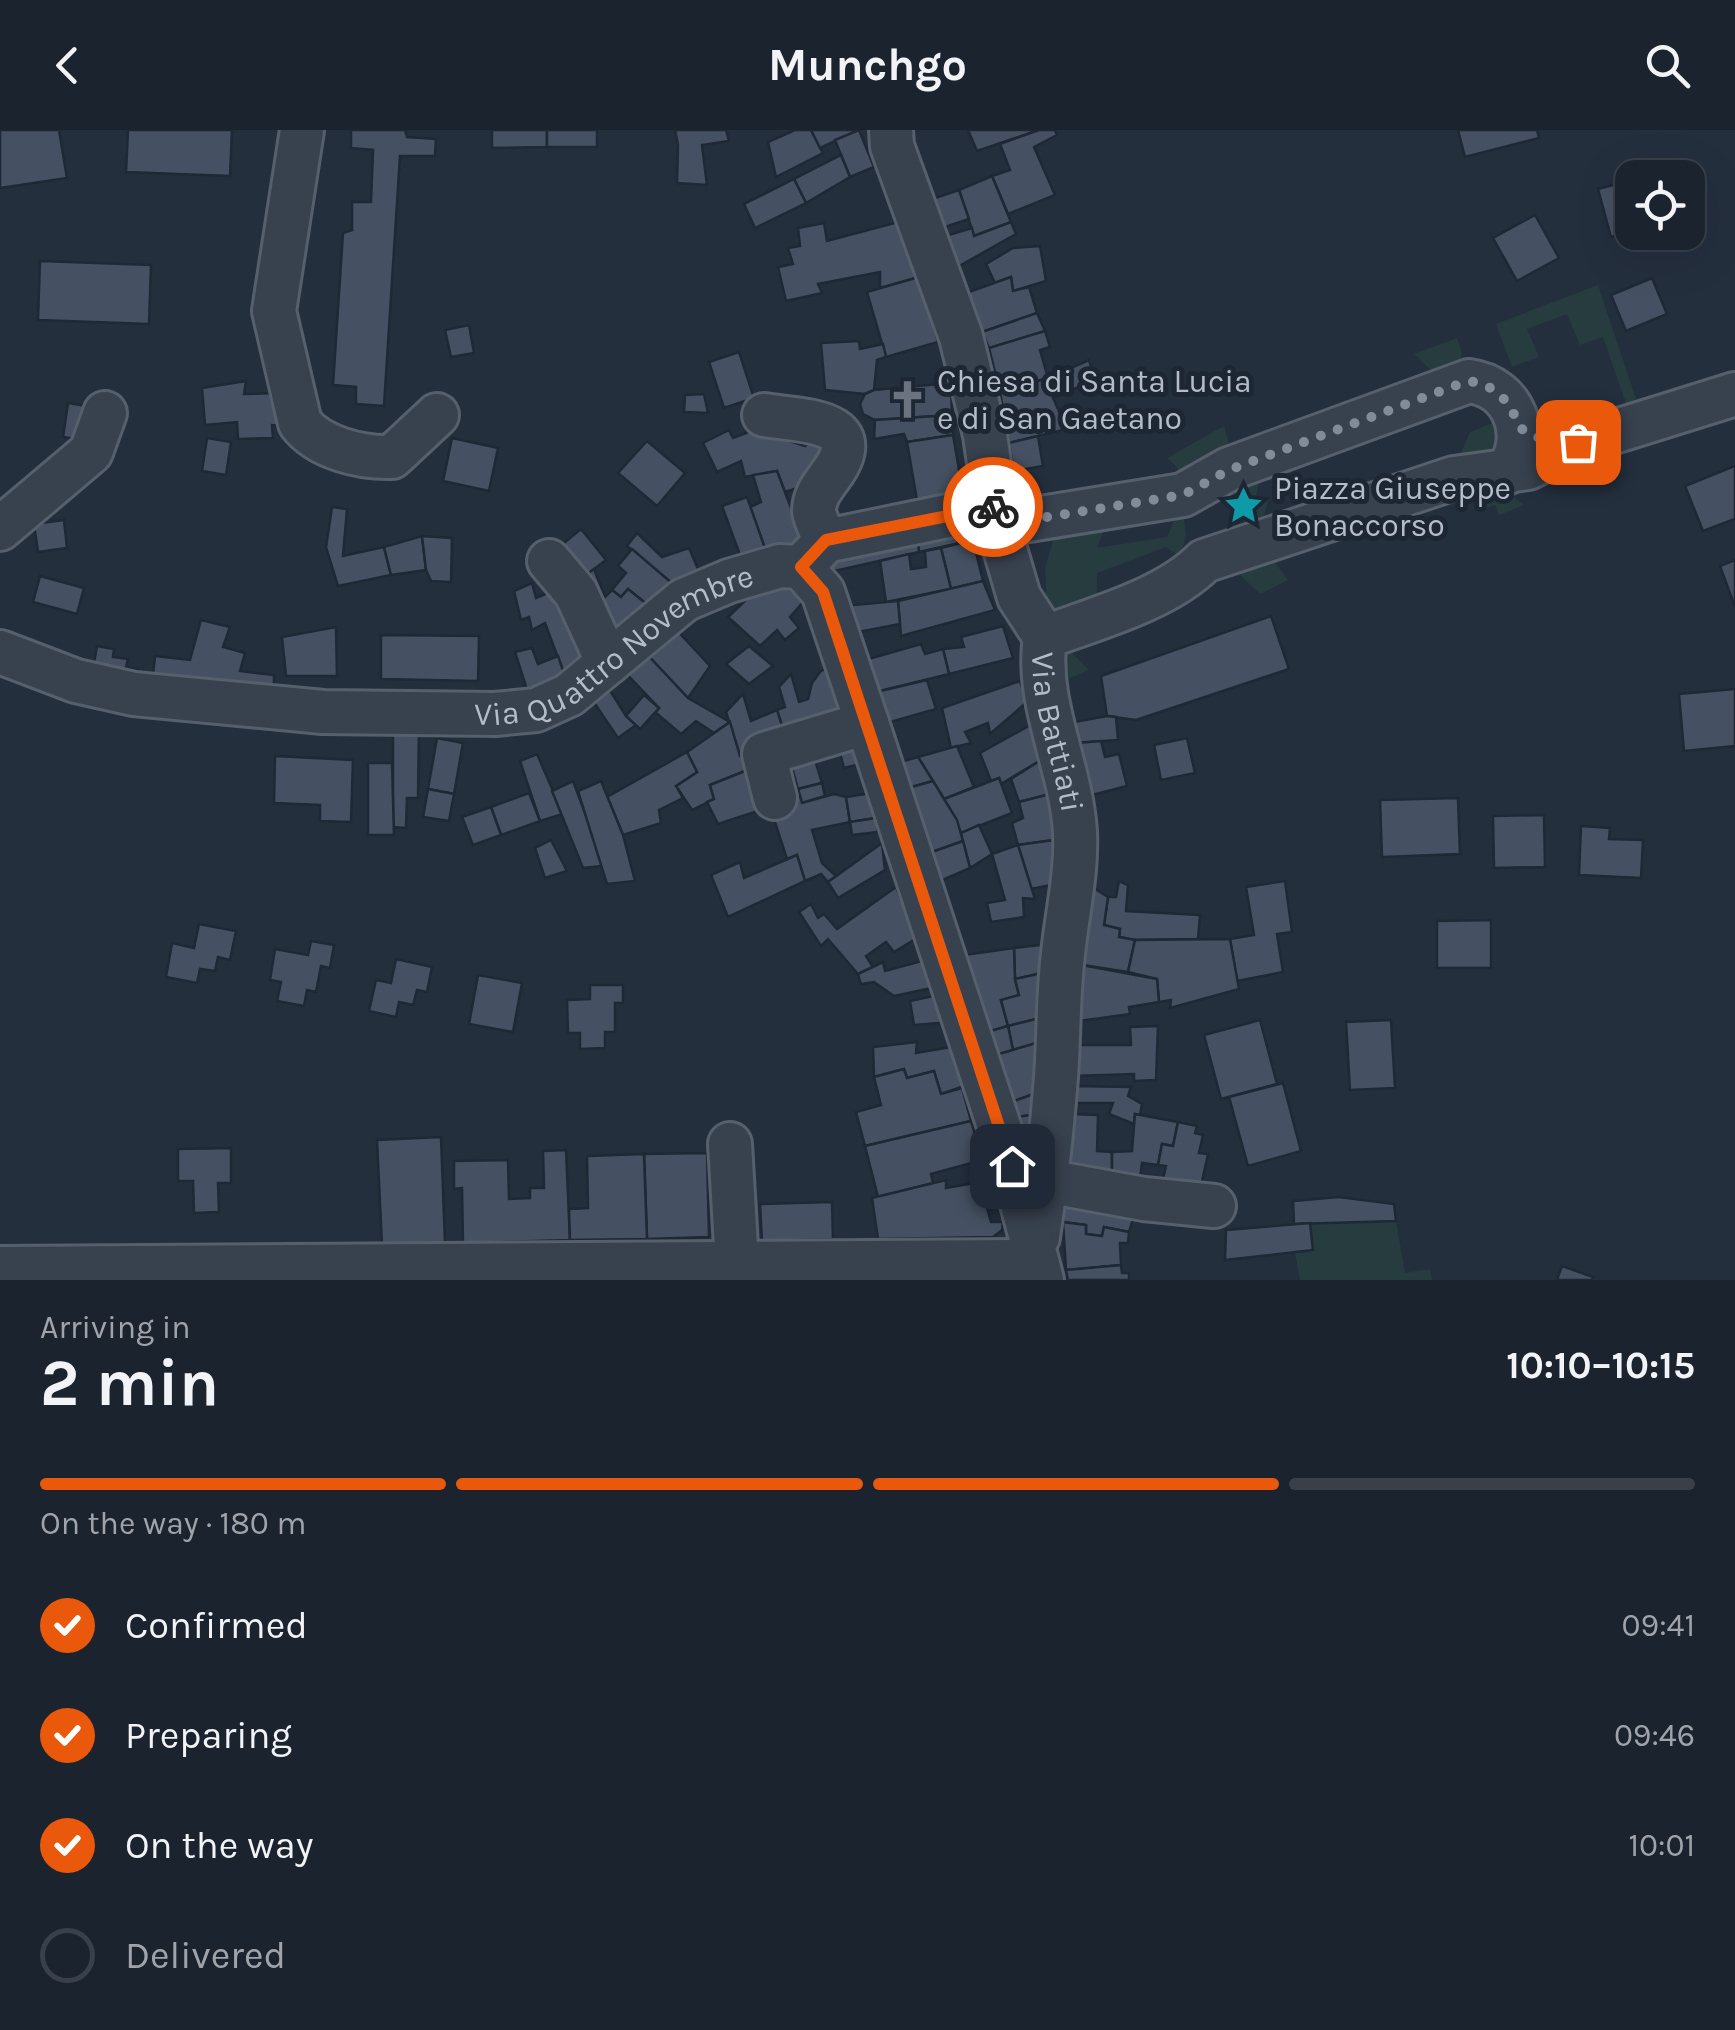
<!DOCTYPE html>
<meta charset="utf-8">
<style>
:root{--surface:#1b232e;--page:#282f3a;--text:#f1f3f6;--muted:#a0a4aa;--line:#39404a;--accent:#ea580c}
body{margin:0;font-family:Karla,sans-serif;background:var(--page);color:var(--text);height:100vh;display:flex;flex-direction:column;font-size:38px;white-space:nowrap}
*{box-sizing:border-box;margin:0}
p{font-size:32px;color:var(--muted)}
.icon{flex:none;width:55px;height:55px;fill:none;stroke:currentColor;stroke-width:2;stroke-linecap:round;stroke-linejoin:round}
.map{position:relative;height:1150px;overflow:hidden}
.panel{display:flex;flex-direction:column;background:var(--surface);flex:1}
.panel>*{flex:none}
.buttons{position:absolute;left:1615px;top:30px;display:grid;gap:20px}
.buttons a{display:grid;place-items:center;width:90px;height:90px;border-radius:20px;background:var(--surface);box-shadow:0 10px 40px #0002,0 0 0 2px var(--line);font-size:50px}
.pin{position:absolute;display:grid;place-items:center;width:85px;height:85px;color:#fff;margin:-42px;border-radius:20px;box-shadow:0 5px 15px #0006}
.courier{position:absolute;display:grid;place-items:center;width:100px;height:100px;margin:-50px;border:8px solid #ea580c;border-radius:50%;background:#fff;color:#222;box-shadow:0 2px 12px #0007}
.summary em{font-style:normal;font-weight:700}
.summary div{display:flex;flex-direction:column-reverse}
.summary{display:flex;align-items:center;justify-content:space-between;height:170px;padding:0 40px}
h1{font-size:65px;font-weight:700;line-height:75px}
.bar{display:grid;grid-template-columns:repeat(4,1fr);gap:15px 10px;align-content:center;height:120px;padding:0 40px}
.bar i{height:12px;border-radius:8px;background:var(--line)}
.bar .active{background:var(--accent)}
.bar p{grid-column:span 4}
ol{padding:0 40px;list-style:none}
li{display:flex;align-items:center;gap:30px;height:110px}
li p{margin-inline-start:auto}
li .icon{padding:10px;border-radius:50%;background:var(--accent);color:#fff;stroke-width:4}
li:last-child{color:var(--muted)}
li i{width:55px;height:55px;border:5px solid var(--line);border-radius:50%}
header{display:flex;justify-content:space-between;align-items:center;height:130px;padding:0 40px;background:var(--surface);font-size:45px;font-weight:700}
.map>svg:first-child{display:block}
</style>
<header><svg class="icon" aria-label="back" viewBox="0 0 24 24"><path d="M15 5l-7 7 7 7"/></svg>Munchgo<svg class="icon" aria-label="search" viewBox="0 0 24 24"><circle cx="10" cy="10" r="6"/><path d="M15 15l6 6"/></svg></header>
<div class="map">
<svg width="1735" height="1150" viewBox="0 0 1735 1150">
<rect width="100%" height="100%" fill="#242f3e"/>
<g fill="#263c3f">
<path d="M1598,155L1636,269L1626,274L1603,207L1580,215L1567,184L1527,199L1539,227L1512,237L1496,194Z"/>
<path d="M1457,208C1468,235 1459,235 1436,245L1414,224Z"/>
<path d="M1502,289L1505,321L1458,330L1470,302Z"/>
<path d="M1224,296L1231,323L1184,344L1167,328Z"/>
<path d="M1262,341L1256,366L1269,368L1260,399L1245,393L1235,377L1238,355Z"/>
<path d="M1465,358L1504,361L1524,375L1499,385L1495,375L1484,379Z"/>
<path d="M1183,383L1186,405L1180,427L1166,417L1097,443V469L1059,482L1047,472L1045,438L1055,404L1106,395L1097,418L1167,407L1177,384Z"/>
<path d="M1270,426L1288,450L1260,464L1240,445Z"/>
<path d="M1066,517L1089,540L1056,554Z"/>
<path d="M1396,1091L1405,1143L1430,1139L1432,1150H1300L1295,1122L1310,1093Z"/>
</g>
<g fill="#455162" stroke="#1f2835" stroke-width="2.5">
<path d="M0,0H59L67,48L0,58Z"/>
<path d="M128,0H232L230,46L126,42Z"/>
<path d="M351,0H405L407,7L436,9L435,26H400L384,276L356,274V257L333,255L343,103L352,100V72H371L373,20L351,18Z"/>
<path d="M492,0H547V17L492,18Z"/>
<rect x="547" y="0" width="50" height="17"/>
<path d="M675,0H726L729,11L702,15L707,55L677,53L678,15Z"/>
<path d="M795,0H811L823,23L776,47L768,12Z"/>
<path d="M811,0H859L820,18Z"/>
<path d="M859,0L874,37L850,47L835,10Z"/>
<path d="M968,0H1039L977,21Z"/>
<path d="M1039,0H1055L1057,5L1034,17L1055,65L1008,84L992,46L1010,40L1000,14Z"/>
<path d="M1458,0H1537L1539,8L1465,27Z"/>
<path d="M841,25L850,47L806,73L794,49Z"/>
<path d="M992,46L1011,92L974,106L959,60Z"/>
<path d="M794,49L806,73L755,98L744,74Z"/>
<path d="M1632,50V101L1611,107L1598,59Z"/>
<path d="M959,60L969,89L939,99L929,70Z"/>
<path d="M1535,85L1559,128L1517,151L1493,108Z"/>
<path d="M902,91L919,147L880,158V142L818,154L822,163L786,171L778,137L793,134L788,118L800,116L798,98L824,93L827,111Z"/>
<path d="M1011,92L1016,104L954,139L942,107L972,98L974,106Z"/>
<path d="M1040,116L1046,151L1013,161L1011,147L995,153L986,134L1013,118Z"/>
<path d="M40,131L151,135L149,194L38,190Z"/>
<path d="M919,147L938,212L886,227L867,162Z"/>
<path d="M1011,147L1013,161L1029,157L1037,183L982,202L966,163Z"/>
<path d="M1652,148L1667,184L1626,201L1611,165Z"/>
<path d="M1037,183L1045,201L989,218L982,202Z"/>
<path d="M469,195L474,223L451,227L445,200Z"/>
<path d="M1045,201L1050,217L1040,220L1048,248L1000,262L989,218Z"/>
<path d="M859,211L860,219L883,214L886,227L877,230L874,260L865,264L825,260L821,213Z"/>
<path d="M739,222L754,268L724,278L709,232Z"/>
<path d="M1089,230L1095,250L1053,268L1067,299L1009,313L1000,262L1048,248Z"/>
<path d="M246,251L244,264L278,263L284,296L272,295L273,308L238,309L237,292L205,295L202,258Z"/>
<path d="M951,253L952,285L875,290L863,284L860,274L865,264L874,260Z"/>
<path d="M704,264L708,283L684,282L685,265Z"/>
<path d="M68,273L93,277L88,311L63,307Z"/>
<path d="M952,285L953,305L907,312L904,304L874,309L875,290Z"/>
<path d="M765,296L771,305L805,316L820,301L825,343L816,352L785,362L777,341L745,347L741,331L717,342L703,313L729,300L733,308Z"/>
<path d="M953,305L965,374L919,382L907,312Z"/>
<path d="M1038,306L1043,336L1014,341L1009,313Z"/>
<path d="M207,308L231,312L226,345L202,341Z"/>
<path d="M452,308L498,318L489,361L443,351Z"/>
<path d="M647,311L685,343L657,376L618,343Z"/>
<path d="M1735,336V389L1703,401L1685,356Z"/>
<path d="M777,341L803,410L768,427L750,377L761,372L753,345Z"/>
<path d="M747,367L768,427L744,436L722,376Z"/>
<path d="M332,377L347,379L343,426L384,417L391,445L338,456L326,417Z"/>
<path d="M64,390L67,418L38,422L34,394Z"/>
<path d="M969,393L973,410L919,422L917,404Z"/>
<path d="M581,399L606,430L577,452L553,422Z"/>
<path d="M637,403L662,427L689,418L701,446L674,455L627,416Z"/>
<path d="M917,404L919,422L830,442L825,431Z"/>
<path d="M422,406L426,440L391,445L384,417Z"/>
<path d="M422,406L452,408L451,452L431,451L426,440Z"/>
<path d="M973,410L983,451L951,459L941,418Z"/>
<path d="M941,418L951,459L886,472L880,431L909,424L911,439L926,437L925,421Z"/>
<path d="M632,419L674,455L654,480L628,459L621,467L612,460L626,443L618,436Z"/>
<path d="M1735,430V477L1720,436Z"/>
<path d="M594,439L605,467L612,460L621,467L628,459L654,480L611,515L577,452Z"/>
<path d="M40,446L84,458L77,484L33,472Z"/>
<path d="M770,447H781L804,471L790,487L799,498L785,510L777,500L760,516L728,487Z"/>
<path d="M983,451L995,480L901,506L898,471Z"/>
<path d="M532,453L536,468L564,456L591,532L566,549L545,493L532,500L529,487L521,490L514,461Z"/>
<path d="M898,471L900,494L853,503L842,476Z"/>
<path d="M1271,486L1289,539L1136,590L1107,586L1101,546Z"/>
<path d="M201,490L230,497L223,517L245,523L240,541L274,545V561L152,554L155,526L190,530Z"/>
<path d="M670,493L710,536L688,568L642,519Z"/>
<path d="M1003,496L1013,528L949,544L943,519L964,517L961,507Z"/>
<path d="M336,497L337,546H286L282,507Z"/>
<path d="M381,505L479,506L478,551L381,549Z"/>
<path d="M921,514L925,524L943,519L949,544L872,563L865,530Z"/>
<path d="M97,516L114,519L113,527L128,529L126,537L138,539L136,551L92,544Z"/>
<path d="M749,516L773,536L749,554L726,534Z"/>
<path d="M532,518L538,534L558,526L566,549L529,566L515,522Z"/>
<path d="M642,519L688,568L730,592L714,603L696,591L681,604L655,582L659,578L620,537Z"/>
<path d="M831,535L852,593L787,612L777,580L785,577L779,557L791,544L799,572L808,569L812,553L820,542Z"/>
<path d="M927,550L936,579L880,595L872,563Z"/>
<path d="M604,551L626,586L636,595L618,608L589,565Z"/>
<path d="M1020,551L1027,572L990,604L988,593L965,602L971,613L951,618L942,578Z"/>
<path d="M1735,559V616L1684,621L1679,564Z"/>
<path d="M743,564L751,591L777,580L787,612L740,626L726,582Z"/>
<path d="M644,565L659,578L640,599L626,586Z"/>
<path d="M1107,586L1116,587L1118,610L1076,613L1069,593Z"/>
<path d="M730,592L740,626L752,623L755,637L710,655L714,669L692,680L676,656L697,642L687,622Z"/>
<path d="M1034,593L1046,627L1001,654L999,648L991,651L980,623Z"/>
<path d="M393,597H419L418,668H407L406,698L393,697Z"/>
<path d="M855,603L864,633L844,638L836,608Z"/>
<path d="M437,608L463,613L454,664L428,659Z"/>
<path d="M1187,608L1195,643L1161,650L1154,615Z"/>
<path d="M1101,611L1105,627L1119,624L1127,656L1088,666L1076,613Z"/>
<path d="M957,616L974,657L944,669L918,627Z"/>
<path d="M811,617L822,653L798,659L788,623Z"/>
<path d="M687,622L697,642L676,656L683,668L659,680L661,693L623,705L607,667Z"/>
<path d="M537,624L563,684L540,691L520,631Z"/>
<path d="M275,626L353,630L351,692L320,691V675L274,673Z"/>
<path d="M918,627L933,651L901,660L893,634Z"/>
<path d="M1046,627L1054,663L1019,672L1011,649Z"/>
<path d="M368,633H392L394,705H368Z"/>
<path d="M755,637L761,680L718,694L707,672L714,669L710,655Z"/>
<path d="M999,648L1012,683L961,703L944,669Z"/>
<path d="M573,651L598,718L602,736L583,738L552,661Z"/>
<path d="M601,651L623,705L635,751L607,754L578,661Z"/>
<path d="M933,651L957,690L963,711L921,726L901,660Z"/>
<path d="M822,653L825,666L802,673L798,659Z"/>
<path d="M428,659L454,664L449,691L423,687Z"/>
<path d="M798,659L802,673L834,664L846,667L850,692L812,700L822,733L836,746L828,752L821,744L805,751L797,725L787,729L773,686L782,661Z"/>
<path d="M529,663L540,691L501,705L491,677Z"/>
<path d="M872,663L876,688L850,692L846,667Z"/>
<path d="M1054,663L1061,709L1018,715L1012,693L1023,688L1019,672Z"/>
<path d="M1458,668L1460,724L1382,727L1380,670Z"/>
<path d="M491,677L501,705L473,715L462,687Z"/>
<path d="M1544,685L1545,737L1494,738L1493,686Z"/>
<path d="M876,688L878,702L852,705L850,692Z"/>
<path d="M979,695L992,724L970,738L961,703Z"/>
<path d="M1581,696L1610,698L1609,709L1643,710L1641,748L1579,745Z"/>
<path d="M1061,709V753L1031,759L1018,715Z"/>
<path d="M551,710L567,741L545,748L535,718Z"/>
<path d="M963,711L970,738L931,755L921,726Z"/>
<path d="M882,713L885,740L838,768L828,752Z"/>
<path d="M1018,715L1035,769L1023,768L1024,787L991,792L987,773L1005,770L992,724Z"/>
<path d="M797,725L805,751L728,787L711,745L740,732L744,748Z"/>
<path d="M1119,751L1128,755L1126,781L1200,785L1198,809L1135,810L1119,807L1120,799L1104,795L1108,767H1116Z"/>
<path d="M1285,751L1292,802L1277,804L1283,842L1237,851L1230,809L1254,805L1246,757Z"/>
<path d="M1084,752L1108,767L1104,795L1120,799L1119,807L1135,810L1128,842L1076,834Z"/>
<path d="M896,757L917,808L894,822L886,812L866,826L873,837L858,844L828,809L821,816L799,782L811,774L818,788L824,784L837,799Z"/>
<path d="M1491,790V838H1437V791Z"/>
<path d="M199,794L236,801L230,830L218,827L215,841L200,839L197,853L166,847L172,813L194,818Z"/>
<path d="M1230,809L1239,859L1170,878L1171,870L1159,872L1157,849L1128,842L1135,810Z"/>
<path d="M311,811L334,815L330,838L321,836L316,862L307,860L304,876L277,871L281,852L270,850L275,819L308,825Z"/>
<path d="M1049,814L1047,842L1015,849L1014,818Z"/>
<path d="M1014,818L1015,849L1019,865L1001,870L1008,896L980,904L957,826Z"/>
<path d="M933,828L941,856L894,866L874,852L861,854L858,844L883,832L885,841Z"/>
<path d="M396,829L432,837L427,862L417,860L413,875L399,872L396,887L369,881L376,850L391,853Z"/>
<path d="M1076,834L1157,849L1159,872L1129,877L1130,884L1072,892Z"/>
<path d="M1047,842L1044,887L1008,896L1001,870L1019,865L1015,849Z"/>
<path d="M478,845L522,853L513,902L469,894Z"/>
<path d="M590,855H623V873H615V902H605V918L580,919V903H568L567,870L590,869Z"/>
<path d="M943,864L953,892L914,895L910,871Z"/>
<path d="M1044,887L1043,911L1013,920L1008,896Z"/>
<path d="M1260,890L1277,954L1221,969L1204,905Z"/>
<path d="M1391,890L1395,958L1350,960L1346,892Z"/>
<path d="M1008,896L1013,920L989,927L980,904Z"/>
<path d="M1158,896L1156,950L1134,951V944L1071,946L1073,915H1131L1130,897Z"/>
<path d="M1043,911L1042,961L1006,974L989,927Z"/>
<path d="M917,912L916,923L957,916L970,954L941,964L934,941L907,948L904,939L874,947L873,917Z"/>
<path d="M904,939L907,948L934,941L941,964L962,958L971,991L865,1016L856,982L881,975L874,947Z"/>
<path d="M1283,953L1301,1021L1248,1036L1229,967Z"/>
<path d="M1071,956L1131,957L1128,966L1142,974L1140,985L1135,984L1134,994L1109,984L1113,973H1070Z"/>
<path d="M1042,961L1037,984L1011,988L1006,974Z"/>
<path d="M1037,984L1033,1003L1017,1004L1011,988Z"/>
<path d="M1069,984L1098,985L1097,1021L1112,1022V1056L1063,1047Z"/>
<path d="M1135,984L1178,992L1173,1016L1162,1014L1158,1035L1142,1033L1139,1058L1112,1056V1022L1132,1021Z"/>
<path d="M971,991L983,1030L931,1044L933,1053L878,1067L865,1016Z"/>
<path d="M1178,992L1197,996L1195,1003L1203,1005L1199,1023L1208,1024L1201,1056L1163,1049L1166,1036L1158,1035L1162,1014L1173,1016Z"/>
<path d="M441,1007L445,1113L382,1115L377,1010Z"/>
<path d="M231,1018V1053H218L219,1082L194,1083L193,1051H178V1019Z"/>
<path d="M566,1020L570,1110L463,1113L462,1058L454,1059V1031L508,1030L509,1069L530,1068V1058H544L543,1021Z"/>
<path d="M707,1023L709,1107L647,1109L644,1024Z"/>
<path d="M644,1024L647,1109L570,1110L569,1079L588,1078L587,1026Z"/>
<path d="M946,1050V1058L980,1052L991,1092H1003L1002,1100L993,1107L878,1109L872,1068Z"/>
<path d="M1064,1064L1150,1077L1148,1091L1133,1089L1129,1102L1104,1097L1102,1106L1086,1104V1095L1063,1092Z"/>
<path d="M1339,1067L1394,1074L1396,1091L1294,1094L1293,1071Z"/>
<path d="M832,1072L833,1109L762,1111L760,1074Z"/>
<path d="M1063,1092L1086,1095V1104L1102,1106L1104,1097L1129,1102L1128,1113H1120L1121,1135L1066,1140Z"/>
<path d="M1310,1093L1313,1120L1225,1130L1226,1100Z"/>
<path d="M1121,1135L1122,1143H1129V1150H1068L1066,1140Z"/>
<path d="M1562,1136L1593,1147L1592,1150H1557Z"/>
</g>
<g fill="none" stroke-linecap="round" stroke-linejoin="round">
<defs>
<g id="minor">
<path d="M302,0L274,181L300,293C319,318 361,328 392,327L437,285"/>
<path id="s1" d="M891,0L892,16L961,207L985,305L998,395L1019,467L1045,507C1035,572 1071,636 1075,702C1077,743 1067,784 1063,824C1058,865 1059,906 1056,947C1052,1000 1046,1054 1038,1107"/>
<path d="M764,285C801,291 873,289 830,346C822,357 814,367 814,381C815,390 822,402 826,411"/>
<path d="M998,395L1183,365L1229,339L1469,251C1515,257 1533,307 1506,343"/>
<path d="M0,399L91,322L105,283"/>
<path d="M549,431L576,463L608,533"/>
<path d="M801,437L826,411L996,376"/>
<path d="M1045,507C1095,489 1167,469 1204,431L1454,348L1528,338L1578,313L1735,264"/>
<path id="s2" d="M0,522L76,551L134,564L323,582L495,584L536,580L569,565L684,470L729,451L780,436L801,437L823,462L868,596L1012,1036L1042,1150"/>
<path d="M775,668L764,624L867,593"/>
<path d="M730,1014L737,1134"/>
<path d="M1022,1052L1046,1051L1144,1069L1214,1076"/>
<path d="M0,1138L1035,1131"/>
</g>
</defs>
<use href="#minor" stroke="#565f6c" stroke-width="48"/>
<use href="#minor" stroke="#38414e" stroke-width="42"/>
</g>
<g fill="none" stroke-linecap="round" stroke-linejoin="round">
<path stroke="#828b98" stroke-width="10" stroke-dasharray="0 18" d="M993,377L996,376L998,395L1183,365L1229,340L1468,251C1497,255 1510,272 1520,298L1545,311L1578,312"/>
<path stroke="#ea580c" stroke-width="12" d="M993,377L826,410L801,437L823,462L1012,1036"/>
</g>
<defs>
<symbol id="church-bare" viewBox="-9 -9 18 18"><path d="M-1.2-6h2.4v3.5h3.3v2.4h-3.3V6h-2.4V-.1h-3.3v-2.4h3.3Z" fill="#6b7280" stroke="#1d2633" stroke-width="2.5" paint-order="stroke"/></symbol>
<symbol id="sight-bare" viewBox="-9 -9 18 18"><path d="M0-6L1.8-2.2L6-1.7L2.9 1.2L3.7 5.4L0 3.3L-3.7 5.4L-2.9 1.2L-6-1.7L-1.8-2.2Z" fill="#0f9aa8" stroke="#1d2633" stroke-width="2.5" paint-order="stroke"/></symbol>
</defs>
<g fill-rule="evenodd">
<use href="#church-bare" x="880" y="242" width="55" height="55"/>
<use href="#sight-bare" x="1216" y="348" width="55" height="55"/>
</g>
<g text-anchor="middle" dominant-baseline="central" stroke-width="10" stroke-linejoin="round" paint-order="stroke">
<g font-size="32" fill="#b4bcc9" stroke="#1d2633" text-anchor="start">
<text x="937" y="251">Chiesa di Santa Lucia<tspan x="937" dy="37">e di San Gaetano</tspan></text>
<text x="1274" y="358">Piazza Giuseppe<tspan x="1274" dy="37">Bonaccorso</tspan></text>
</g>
<g font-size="32" fill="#b4bcc9" stroke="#1d2633">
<text stroke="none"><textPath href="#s2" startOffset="642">Via Quattro Novembre</textPath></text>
<text stroke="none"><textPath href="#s1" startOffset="630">Via Battiati</textPath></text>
</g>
</g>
</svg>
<div class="buttons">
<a><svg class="icon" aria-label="locate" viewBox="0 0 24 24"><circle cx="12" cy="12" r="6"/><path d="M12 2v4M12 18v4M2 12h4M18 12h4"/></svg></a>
</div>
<div class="pin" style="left:1578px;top:312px;background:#ea580c"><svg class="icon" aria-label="bag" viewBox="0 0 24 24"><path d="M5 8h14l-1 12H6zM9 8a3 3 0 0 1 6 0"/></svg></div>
<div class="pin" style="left:1012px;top:1036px;background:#1f2937"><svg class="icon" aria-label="home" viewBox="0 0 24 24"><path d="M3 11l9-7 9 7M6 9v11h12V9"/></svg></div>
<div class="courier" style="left:993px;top:377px"><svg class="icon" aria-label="bike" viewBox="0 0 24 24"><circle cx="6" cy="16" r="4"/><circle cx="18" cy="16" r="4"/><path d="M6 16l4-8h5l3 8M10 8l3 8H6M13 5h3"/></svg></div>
</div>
<section class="panel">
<div class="summary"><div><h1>2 min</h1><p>Arriving in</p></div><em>10:10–10:15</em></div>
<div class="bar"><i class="active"></i><i class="active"></i><i class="active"></i><i></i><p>On the way · 180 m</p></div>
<ol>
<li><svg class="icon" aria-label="check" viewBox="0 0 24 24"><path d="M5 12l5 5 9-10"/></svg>Confirmed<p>09:41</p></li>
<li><svg class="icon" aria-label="check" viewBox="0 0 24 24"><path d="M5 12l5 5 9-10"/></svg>Preparing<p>09:46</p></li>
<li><svg class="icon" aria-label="check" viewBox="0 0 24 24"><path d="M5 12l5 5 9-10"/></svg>On the way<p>10:01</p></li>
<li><i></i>Delivered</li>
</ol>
</section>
